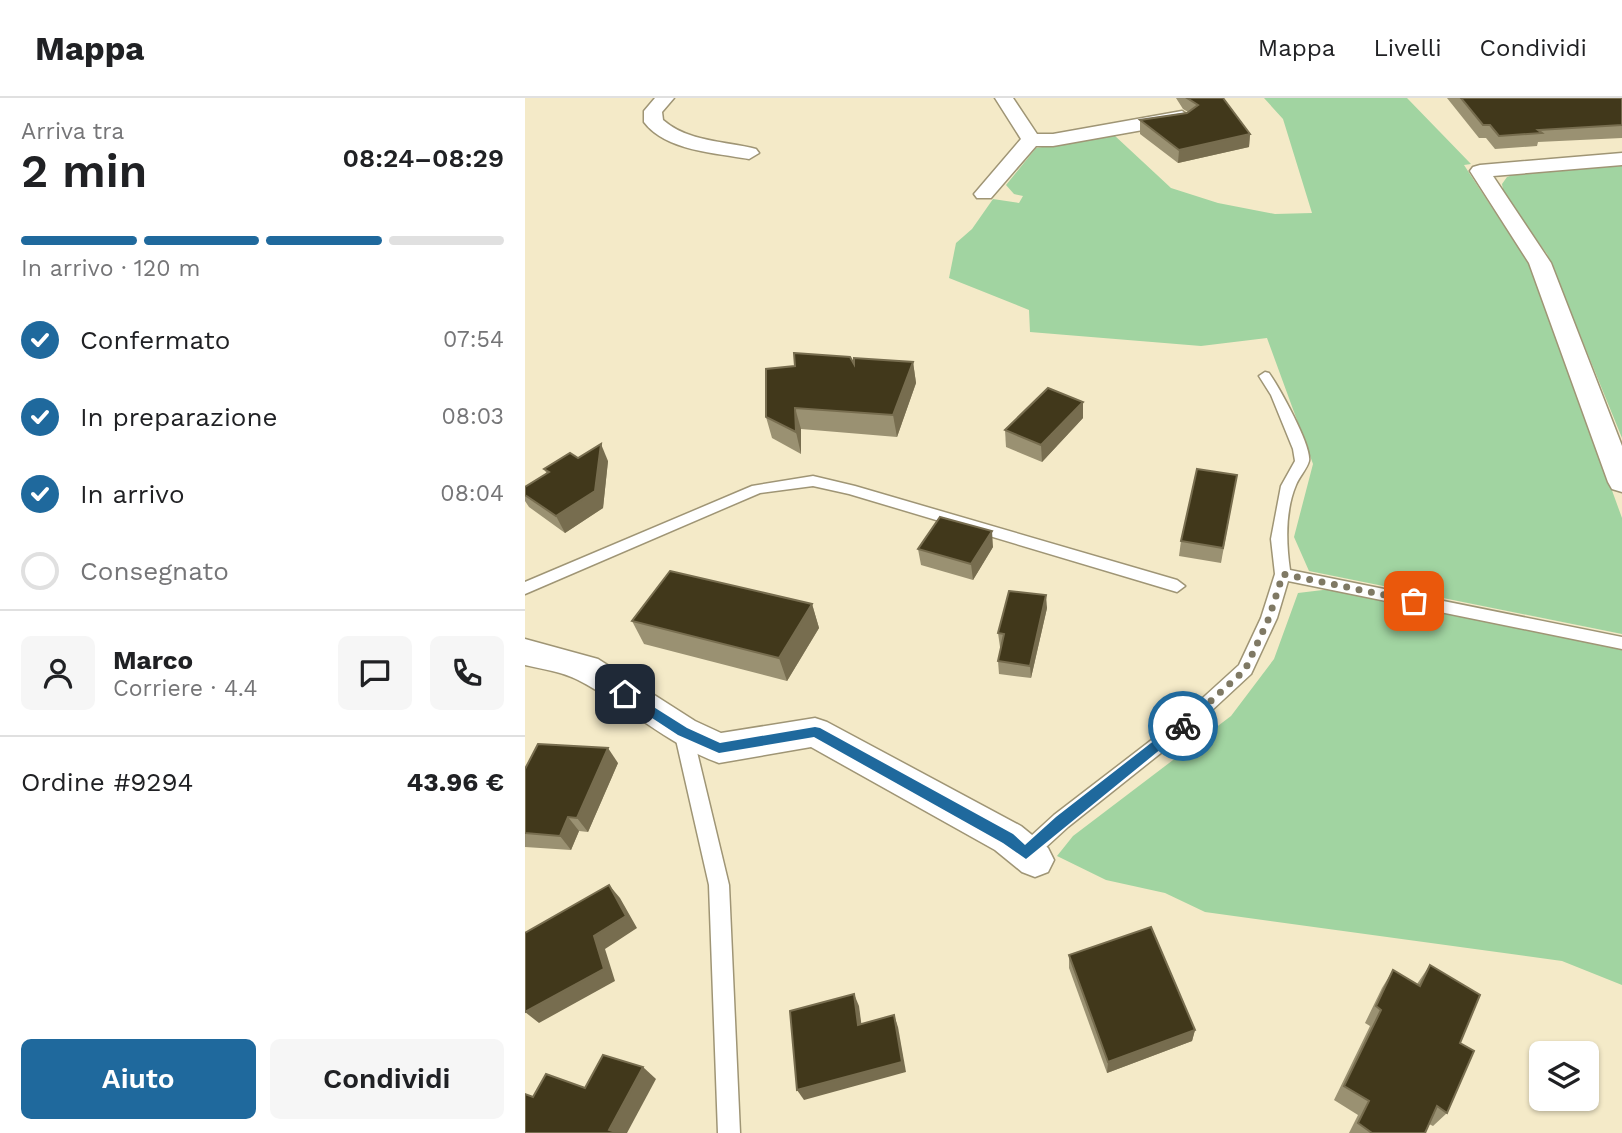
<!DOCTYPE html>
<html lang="it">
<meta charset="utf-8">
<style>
:root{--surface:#fff;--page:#f6f6f6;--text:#202124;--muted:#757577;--line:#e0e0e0;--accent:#1f699d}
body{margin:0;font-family:"Work Sans",sans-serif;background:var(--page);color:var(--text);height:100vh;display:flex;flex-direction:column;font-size:26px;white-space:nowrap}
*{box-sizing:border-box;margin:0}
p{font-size:23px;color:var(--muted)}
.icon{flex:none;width:38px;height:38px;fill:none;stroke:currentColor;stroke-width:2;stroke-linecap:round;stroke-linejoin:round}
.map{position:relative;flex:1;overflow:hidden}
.drawer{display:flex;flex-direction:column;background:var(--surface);width:525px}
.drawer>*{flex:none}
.fabs{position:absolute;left:1004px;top:943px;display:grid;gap:14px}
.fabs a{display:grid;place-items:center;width:70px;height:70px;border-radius:10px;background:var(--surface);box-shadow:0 2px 5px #0004;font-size:35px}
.pin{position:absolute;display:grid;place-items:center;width:60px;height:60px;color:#fff;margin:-30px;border-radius:14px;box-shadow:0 4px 10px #0006}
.courier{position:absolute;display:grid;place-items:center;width:70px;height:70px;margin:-35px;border:5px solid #1f699d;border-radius:50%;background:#fff;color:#222;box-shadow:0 2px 9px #0007}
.summary em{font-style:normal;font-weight:600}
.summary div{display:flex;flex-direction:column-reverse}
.summary{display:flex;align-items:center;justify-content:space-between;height:119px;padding:0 21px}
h1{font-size:46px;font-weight:600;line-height:52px}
.bar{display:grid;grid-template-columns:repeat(4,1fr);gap:10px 7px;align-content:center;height:84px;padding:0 21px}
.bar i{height:9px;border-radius:5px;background:var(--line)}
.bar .active{background:var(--accent)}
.bar p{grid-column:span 4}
.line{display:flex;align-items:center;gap:18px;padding:0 21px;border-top:2px solid var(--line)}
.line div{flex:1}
.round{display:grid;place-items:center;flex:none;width:74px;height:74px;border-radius:10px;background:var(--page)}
ol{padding:0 21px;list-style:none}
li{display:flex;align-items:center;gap:21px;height:77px}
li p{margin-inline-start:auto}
li .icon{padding:7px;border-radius:50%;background:var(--accent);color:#fff;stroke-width:4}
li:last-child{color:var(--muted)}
li i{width:38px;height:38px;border:4px solid var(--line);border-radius:50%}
.button{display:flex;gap:14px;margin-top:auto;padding:14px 21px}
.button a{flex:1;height:80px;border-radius:10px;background:var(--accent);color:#fff;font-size:28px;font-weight:600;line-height:80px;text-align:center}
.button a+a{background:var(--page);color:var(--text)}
header{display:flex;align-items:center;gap:42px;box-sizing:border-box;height:98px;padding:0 35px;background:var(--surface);border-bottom:2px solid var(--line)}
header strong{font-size:33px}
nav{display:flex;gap:38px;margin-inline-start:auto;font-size:24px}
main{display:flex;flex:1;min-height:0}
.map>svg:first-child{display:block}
</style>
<header>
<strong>Mappa</strong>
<nav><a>Mappa</a><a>Livelli</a><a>Condividi</a></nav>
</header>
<main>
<section class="drawer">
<div class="summary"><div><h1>2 min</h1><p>Arriva tra</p></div><em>08:24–08:29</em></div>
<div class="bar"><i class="active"></i><i class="active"></i><i class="active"></i><i></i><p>In arrivo · 120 m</p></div>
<ol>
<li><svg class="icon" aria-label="check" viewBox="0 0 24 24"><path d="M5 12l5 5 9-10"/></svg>Confermato<p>07:54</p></li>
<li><svg class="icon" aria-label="check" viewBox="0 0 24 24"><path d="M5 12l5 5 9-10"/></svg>In preparazione<p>08:03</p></li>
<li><svg class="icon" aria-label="check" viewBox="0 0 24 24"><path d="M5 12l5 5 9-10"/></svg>In arrivo<p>08:04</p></li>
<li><i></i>Consegnato</li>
</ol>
<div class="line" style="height:126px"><a class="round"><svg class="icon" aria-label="person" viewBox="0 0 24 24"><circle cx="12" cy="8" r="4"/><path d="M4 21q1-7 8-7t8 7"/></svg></a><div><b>Marco</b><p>Corriere · 4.4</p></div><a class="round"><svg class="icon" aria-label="chat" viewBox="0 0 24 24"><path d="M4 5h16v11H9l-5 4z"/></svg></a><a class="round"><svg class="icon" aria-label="phone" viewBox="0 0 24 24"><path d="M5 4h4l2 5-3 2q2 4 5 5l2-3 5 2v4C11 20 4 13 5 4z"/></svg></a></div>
<div class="line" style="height:91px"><div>Ordine #9294</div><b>43.96 €</b></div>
<div class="button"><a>Aiuto</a><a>Condividi</a></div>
</section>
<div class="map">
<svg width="1097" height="1035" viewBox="0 0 1097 1035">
<rect width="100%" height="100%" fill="#f4eac8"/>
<g fill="#a1d4a1">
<path d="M739,0H882L946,66L939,67L1006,169L1097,420V536L784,473L769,439L788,366L742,240L676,248L505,234L504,212L424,180L431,145L447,131L468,101L494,105L498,98L489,96L481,87L511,50L589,37L646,90L693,105L750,116L787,115L758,21Z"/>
<path d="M1097,68V340L1022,156L979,97L977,86L982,79L991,76Z"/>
<path d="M806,491L1097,552V887L1037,863L680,814L640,795L581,782L532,758L548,738L706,618L749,561L773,495Z"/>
</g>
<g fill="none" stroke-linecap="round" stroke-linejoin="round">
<defs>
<g id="lane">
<path d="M740,274L744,275C754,289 787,348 784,363C782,371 774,379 771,387C760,413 761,444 765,472L1097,539V551L763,483L752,520L726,576L671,627L543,729L508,761L501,764L494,761L492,755L494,749L529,717L659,617L714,567L736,520L750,476L746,441L756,388L770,363L768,351L746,297L734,278Z"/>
<path d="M288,378L330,388L652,482L660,488L652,494L324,396L288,388L235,395L0,496V484L227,388Z"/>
<path d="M158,626L164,628L167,633L204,787L215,1035H193L184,787L149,633L152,628Z"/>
</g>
<g id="street">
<path d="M130,0H149L137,14L138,22C163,44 200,43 231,51L234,55L224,61C191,55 141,53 119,24V13Z"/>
<path d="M470,0H488L512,36H528L657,13L666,19L657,25L528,48H511L466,100H452L449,96L496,41Z"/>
<path d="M1097,55V67L968,78L1026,165L1097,348V394L1087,391L1083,384L1004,165L945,73L948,69L955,67Z"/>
<path d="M0,541L73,561L170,623L196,635L290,620L302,624L496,728L523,750L529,762L523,774L510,779L497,774L470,752L286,649L194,665C141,646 102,607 53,582C38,574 17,571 0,567Z"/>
</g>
</defs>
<use href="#lane" stroke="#9f9575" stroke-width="3"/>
<use href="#street" stroke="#9f9575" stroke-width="3"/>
<use href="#lane" fill="#fff" fill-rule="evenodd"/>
<use href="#street" fill="#fff" fill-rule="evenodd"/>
</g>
<g fill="#9a9172">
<path d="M651,0H698L725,36L724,49L653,65L615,36V22L663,14L658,11Z"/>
<path d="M922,0H1097V40L1013,44L1012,48L970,51L961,40H954Z"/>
<path d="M388,264L391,285L372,339L276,331V356L247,340L241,319L270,268Z"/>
<path d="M558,320L517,364L481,349L480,332Z"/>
<path d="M53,360L83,363L78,410L40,435L4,409L0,403V389L22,376L19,371Z"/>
<path d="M712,377L696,465L654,458L656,443Z"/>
<path d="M468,449L448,482L396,467L393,451Z"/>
<path d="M287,506L294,530L262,583L119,546L107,523Z"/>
<path d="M522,510L506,580L474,576L473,563L476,549H475L473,535Z"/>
<path d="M93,665L63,734L54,733L46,752L0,749V671Z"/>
<path d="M544,857L670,932L667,943L582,975L544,870Z"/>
<path d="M905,867L935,945L922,1015L908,1028L904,1026L900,1035H824L833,1017L809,1002L845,928L840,925L857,890L868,872L892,886Z"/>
</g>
<g fill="#776d4f">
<path d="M725,36L724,49L653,65L654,52Z"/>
<path d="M388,264L391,285L372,339L368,317Z"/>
<path d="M558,304V320L517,364L516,347Z"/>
<path d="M270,310L276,331V356L271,334Z"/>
<path d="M76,346L83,363L78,410L40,435L31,418Z"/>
<path d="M467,433L468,449L448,482L446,466Z"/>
<path d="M521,497L522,510L506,580L505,568Z"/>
<path d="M287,506L294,530L262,583L254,560Z"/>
<path d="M83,650L93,665L63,734L52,720Z"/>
<path d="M43,719L54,733L46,752L35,738Z"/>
<path d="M84,787L95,800L112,830L80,851L90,883L14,925L0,914L69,838Z"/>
<path d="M329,896L334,908L338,938L333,927Z"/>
<path d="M369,917L373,929L381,974L279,1002L272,992Z"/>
<path d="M670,932L667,943L582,975L583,964Z"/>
<path d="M118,969L131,981L102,1035H89L84,1032Z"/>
</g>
<g fill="#41381b" stroke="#776d4f" stroke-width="2">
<path d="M662,0H698L725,36L654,52L615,22L662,15L673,7Z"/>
<path d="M936,0H1097V27L1013,32L1017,35L974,38L965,27H958Z"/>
<path d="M269,255L325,259L329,266V260L388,264L368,317L270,310L271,334L241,319V271L270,268Z"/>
<path d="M523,290L558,304L516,347L480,332Z"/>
<path d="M76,346L70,393L31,418L0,397V389L24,374L19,371L45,355L53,360Z"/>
<path d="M672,371L712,377L698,450L656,443Z"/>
<path d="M415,419L467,433L446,466L393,451Z"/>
<path d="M145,473L287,506L254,560L107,523Z"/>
<path d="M484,493L521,497L505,568L473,563L479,536L473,535Z"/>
<path d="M13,646L83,650L52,720L43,719L35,738L0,735V671Z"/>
<path d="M84,787L101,818L69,838L79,871L0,914V835Z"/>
<path d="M626,829L670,932L583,964L544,857Z"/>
<path d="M905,867L955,897L935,945L949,953L922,1015L912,1008L900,1035H847L833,1025L844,1003L819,988L856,912L851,908L868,872L895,888Z"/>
<path d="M329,896L333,927L369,917L377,964L272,992L265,913Z"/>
<path d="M78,957L118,969L84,1032L94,1035H0V996L8,999L21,976L60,990Z"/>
</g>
<path fill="#1f699d" d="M100,591L162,630L195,645L290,629L295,630L488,736L500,747L531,719L653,624H662L664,628L501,761L478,745L289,639L194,655L153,637L95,599V592Z"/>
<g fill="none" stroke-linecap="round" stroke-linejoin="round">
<path stroke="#7f7964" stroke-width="7" stroke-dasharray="0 12.6" d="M658,628L720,572L744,520L758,476L889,503"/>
</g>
</svg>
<div class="fabs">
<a><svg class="icon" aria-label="layers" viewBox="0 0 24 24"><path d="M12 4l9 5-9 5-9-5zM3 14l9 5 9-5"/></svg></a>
</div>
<div class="pin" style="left:889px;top:503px;background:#ea580c"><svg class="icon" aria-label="bag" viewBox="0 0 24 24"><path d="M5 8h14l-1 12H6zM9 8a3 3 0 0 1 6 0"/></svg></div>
<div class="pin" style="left:100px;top:596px;background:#1f2937"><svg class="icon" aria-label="home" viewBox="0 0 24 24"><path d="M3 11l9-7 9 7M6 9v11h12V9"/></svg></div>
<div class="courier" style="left:658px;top:628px"><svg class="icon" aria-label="bike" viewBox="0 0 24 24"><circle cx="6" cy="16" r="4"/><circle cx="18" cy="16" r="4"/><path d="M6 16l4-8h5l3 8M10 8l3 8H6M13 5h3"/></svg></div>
</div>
</main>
